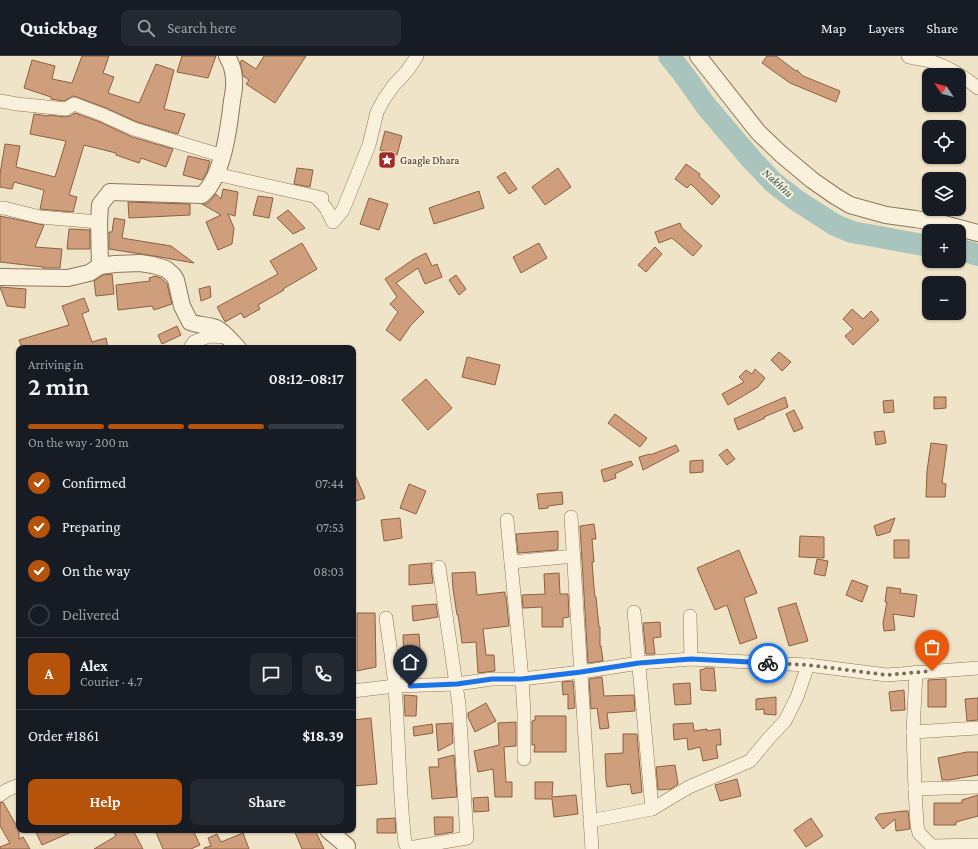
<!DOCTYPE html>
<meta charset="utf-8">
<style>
:root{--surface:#171b24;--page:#242831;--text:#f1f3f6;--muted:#9ea1a6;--line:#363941;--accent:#b45309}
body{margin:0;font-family:"Crimson Pro",serif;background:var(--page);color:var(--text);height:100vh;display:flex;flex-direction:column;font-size:15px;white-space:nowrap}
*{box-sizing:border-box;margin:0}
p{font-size:13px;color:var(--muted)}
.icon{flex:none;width:22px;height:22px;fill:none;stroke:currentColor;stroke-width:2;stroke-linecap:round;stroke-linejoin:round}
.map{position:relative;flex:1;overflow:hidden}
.details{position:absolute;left:16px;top:289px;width:340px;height:488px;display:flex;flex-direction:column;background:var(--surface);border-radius:8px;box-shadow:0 1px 3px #0004}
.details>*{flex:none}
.needle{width:26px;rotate:305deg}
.buttons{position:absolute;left:922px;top:12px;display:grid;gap:8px}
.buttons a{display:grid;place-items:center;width:44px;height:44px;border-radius:8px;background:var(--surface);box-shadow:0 1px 3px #0004;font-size:20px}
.pin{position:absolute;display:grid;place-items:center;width:34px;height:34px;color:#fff;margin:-41px -17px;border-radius:50% 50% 50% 0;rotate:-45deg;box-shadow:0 0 4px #0007}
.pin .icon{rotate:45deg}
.courier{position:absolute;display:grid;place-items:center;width:40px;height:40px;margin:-20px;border:3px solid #1a73e8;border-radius:50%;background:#fff;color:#222;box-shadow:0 1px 5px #0007}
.summary em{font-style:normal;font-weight:600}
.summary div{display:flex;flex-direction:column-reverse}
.summary{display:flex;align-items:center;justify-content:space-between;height:68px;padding:0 12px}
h1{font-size:26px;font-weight:600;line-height:30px}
.bar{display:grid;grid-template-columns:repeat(4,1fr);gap:6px 4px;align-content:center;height:48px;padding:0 12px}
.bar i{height:5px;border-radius:3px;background:var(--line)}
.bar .active{background:var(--accent)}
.bar p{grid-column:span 4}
.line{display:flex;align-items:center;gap:10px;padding:0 12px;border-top:1px solid var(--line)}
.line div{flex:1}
.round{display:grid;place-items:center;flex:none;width:42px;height:42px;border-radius:8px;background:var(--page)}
ol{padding:0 12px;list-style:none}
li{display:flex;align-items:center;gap:12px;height:44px}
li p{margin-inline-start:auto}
li .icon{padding:4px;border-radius:50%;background:var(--accent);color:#fff;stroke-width:4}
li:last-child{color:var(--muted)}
li i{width:22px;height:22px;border:2px solid var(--line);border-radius:50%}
.primary-button{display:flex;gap:8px;margin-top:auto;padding:8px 12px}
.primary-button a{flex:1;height:46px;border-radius:8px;background:var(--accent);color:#fff;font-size:16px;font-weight:600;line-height:46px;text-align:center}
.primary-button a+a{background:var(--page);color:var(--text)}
header{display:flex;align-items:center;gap:24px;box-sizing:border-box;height:56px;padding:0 20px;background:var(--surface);border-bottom:1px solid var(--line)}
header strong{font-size:19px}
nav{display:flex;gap:22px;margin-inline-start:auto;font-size:14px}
.search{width:280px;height:36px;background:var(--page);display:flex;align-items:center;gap:10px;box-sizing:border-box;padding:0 14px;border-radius:8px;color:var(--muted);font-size:15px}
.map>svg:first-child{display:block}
</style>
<header>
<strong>Quickbag</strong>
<div class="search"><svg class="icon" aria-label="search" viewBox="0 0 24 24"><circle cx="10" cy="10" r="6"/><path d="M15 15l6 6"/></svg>Search here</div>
<nav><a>Map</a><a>Layers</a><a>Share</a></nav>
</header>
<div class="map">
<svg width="978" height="793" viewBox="0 0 978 793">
<rect width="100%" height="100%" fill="#f0e4c8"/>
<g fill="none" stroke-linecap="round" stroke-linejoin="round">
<g stroke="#a9c4bc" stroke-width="22">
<path d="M669,0L682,16L706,50L752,104L773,126L796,144L835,169L852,176L929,190"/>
<path d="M959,194L969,196L978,199"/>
</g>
</g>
<g fill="#cf9f7d" stroke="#8d5f41">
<path d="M82,0H109L103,17L114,21L108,37L139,47L156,8L174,14L164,53L185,58L178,78L137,66L106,52L77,41L73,40L64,45L51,43V41L24,32L32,4L55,10L52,23L72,27Z"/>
<path d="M182,0H216L208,22L177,16Z"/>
<path d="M264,0H306L275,47L246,28L249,24L243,20L240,6L242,4L256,13Z"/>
<path d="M767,0H776L796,15L797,14L803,20L840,35L836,46L790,27L762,7Z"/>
<path d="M75,57L100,66L132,81L173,93L166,111L141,102L139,107L116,99V97L84,89L69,139L77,141L73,156L40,153L44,134L14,126L12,133L0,131V118L5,88L20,90L16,111L55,121L66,85L30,78L34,58L48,60V59L65,61L70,60Z"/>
<path d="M385,75L402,80L397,99L380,94Z"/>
<path d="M188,100L210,105L207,116L202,124L183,119Z"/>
<path d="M686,108L700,118L699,120L720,140L712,149L691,128L687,132L675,123Z"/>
<path d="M297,112L313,114L310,131L294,128Z"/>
<path d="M558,112L571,131L545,149L532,131Z"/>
<path d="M505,116L517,133L509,138L497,121Z"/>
<path d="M223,133L238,136L235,160L228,158L234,172L232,188L218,194L206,166L221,159L202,148H206L209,146L216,138L221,143Z"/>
<path d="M479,135L484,152L434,168L429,152Z"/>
<path d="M258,140L273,142L269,162L253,159Z"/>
<path d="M369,142L388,148L379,174L360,168Z"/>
<path d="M128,146L190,148V159L129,162Z"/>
<path d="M288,154L305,172L293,178L277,162Z"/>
<path d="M0,160L44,169L35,191L62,193L60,212H43V211L0,206Z"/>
<path d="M114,162L125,164L122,182L171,190L194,207L154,200L109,193V176H112Z"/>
<path d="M680,167L682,172L702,190L693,200L672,182L659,187L655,176Z"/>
<path d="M69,173L90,174V193H67Z"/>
<path d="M302,187L317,213L283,233L284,234L258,249L260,253L244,262L241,257L225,266L217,251L278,218L270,205Z"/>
<path d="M539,187L547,202L521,217L513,201Z"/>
<path d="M655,191L662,198L646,216L638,209Z"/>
<path d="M426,197L432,210L437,208L442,221L425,228L418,212L396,227L424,256L411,269L400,285L386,274L398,256L390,248L397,241L385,223L414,203Z"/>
<path d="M112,218L114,238L96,240L94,225L103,219Z"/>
<path d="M456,219L466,233L459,239L449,224Z"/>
<path d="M155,220L161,222L167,228L172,248L154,254L152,250L118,254L116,229L150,225L149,222Z"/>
<path d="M210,230L211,241L201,245L199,233Z"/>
<path d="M0,231L26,233L25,252L7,250Z"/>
<path d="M84,242L89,255L82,258L92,286L106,282L108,292H80V290L76,292H22L19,284L69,269L62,250Z"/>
<path d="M852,253L863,263L871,255L879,264L853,289L845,280L853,273L843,263Z"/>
<path d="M177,270L181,279L162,288L158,279Z"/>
<path d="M779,296L791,306L782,315L771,304Z"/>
<path d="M467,301L500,309L495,329L462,321Z"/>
<path d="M755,313L765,322L758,331L728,349L722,338L744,326L739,321L746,314L752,318Z"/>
<path d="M426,323L452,352L428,374L402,344Z"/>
<path d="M785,341L788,351L764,361L765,362L738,374L734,363Z"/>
<path d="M934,341H946V352L934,353Z"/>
<path d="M893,344L894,356L884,357L883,345Z"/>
<path d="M794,354L803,372L794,376L786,358Z"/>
<path d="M615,358L647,382L640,391L608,367Z"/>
<path d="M884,375L886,387L876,389L874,376Z"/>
<path d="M931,387L947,389L942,427L946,428L945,441H926L927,415Z"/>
<path d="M676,389L679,395L643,414L639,401L650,398V399Z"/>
<path d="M727,393L735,403L727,409L719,399Z"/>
<path d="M703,404V416L690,417V405Z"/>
<path d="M631,405L633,409L615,418L616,422L604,426L601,414Z"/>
<path d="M353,414L365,442L353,446Z"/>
<path d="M409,428L426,435L416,458L400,452Z"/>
<path d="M562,436L563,448L548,450V452L539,453L537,438Z"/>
<path d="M400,462L402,482L384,485L381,464Z"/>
<path d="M895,462L890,476L877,480L874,470Z"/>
<path d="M594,468L596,483H592L594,506H592L594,531L595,541H596L599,571H600V590H601L603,605L588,607L580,470Z"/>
<path d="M558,475V493L557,494L518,497L516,478Z"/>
<path d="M800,480L824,481V502L799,501Z"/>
<rect x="894" y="484" width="15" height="18"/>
<path d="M739,494L757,537L744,542L757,582L740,588L727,549L715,554L697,512Z"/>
<path d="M817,503L828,505L825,520L814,518Z"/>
<path d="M432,507L431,512L433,527L409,529V509Z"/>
<path d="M475,516L477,539L505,536V540H506L509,570L483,573L486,599H494L495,615L478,617L476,586L462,587L460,572L458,559H457L453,533L452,517Z"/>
<path d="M559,517L560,538H568L569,561L563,562V571H542V551L523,552L522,539L545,538L544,518Z"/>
<path d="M852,524L868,530L862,546L846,539Z"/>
<path d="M887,531L901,533L900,537L917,539L914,561L893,558L895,574L884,575L883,567L887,546H885Z"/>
<path d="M796,547L808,585L789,590L778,552Z"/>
<path d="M436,548L438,561L413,565L412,550Z"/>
<path d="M357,557H375L376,611L357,615Z"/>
<path d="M660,566L661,581L653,582L655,598H646L643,567Z"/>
<path d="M419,578L421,605L404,608L403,579Z"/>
<path d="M705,612H714L716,635L701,634L700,614L704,613Z"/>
<path d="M602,621L604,640L634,639L635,655L607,657L609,672L600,673L597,652L591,653L589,623Z"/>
<path d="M946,623V651H928V624Z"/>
<path d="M573,625L575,652L568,653V638L563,639L562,626Z"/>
<path d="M690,627L691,648L675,649L673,628Z"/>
<path d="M904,634L905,654L891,655L889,636Z"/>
<path d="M404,639L417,640L416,660H405Z"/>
<path d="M776,641V659L764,658V653L756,654V643Z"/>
<path d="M978,642V664L967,665L965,643Z"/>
<path d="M486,647L496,665L475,676L468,661V657Z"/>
<path d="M535,660H566V696H534L535,689H532V665L535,664Z"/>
<path d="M371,662L377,728L354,730L353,713V664Z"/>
<path d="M516,666V690L504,691L506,726H512V741H495L493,713L478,716L474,695L499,689L498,667Z"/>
<path d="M452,667L453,687L438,695L436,668Z"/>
<path d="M693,667L694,675L707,673V675L720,673L721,689H716L718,702L703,705L700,691L688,694L687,682L674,684L673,668Z"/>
<path d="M432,668L433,677L414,680L413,671Z"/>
<path d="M623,678H637L642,736L632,738L630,728L627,729V728L607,731L606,724L605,698L623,697Z"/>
<path d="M967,696H978V719L949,724H942L938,702Z"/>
<path d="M454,699L457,741L432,743L429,711H439L438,703Z"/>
<path d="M675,709L678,728L671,733L658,734L656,711Z"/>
<path d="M737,723L741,740L720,745L715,729Z"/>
<path d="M535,726H553L552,741L576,739L578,758L554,761L552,743H535Z"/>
<path d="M978,739V760L956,766V769H934V747H962V744Z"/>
<path d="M488,741L489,755L474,756L473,742Z"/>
<path d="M3,746L19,774V783L23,781L30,793H0V791L10,787L0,770V747Z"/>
<path d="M904,755H908L910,773L896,775L895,763L883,773L875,762L879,758Z"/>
<path d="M434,761H453V776L435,779Z"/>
<path d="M395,762L396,777H377V763Z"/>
<path d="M811,762L823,780L806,791L794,774Z"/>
<path d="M35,774H76L42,789Z"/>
<path d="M113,774H133L143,793H94L116,780Z"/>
<path d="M155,774H193L200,789L191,793H163Z"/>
<path d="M294,774H315L324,793H302Z"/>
<path d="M243,777L249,793H204V792L211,790L208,782L217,778L221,786Z"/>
</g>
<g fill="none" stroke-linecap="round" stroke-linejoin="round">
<defs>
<g id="minor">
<path d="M908,0L909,1C914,2 920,3 925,4C944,8 963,20 978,32"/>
<path d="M0,45L17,48L66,53L74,48L103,59L134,73L223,100"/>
<path d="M216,118L322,142"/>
<path d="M316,141L326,152L333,166L343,154L369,89L377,56L384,43L394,29L407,15L414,5L417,0"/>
<path d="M0,152H4L40,161L99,166"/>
<path d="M190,292L194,286L209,280L228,281"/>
<path d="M571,461L592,793"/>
<path d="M507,464L522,623L524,657V703"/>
<path d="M511,506L574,500"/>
<path d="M634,556L652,753"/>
<path d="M690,560L691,603"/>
<path d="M386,562C389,585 393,608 395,632C399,684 399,736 405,787L407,791H415L467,782L459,649L439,511"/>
<path d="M916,616L913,676L915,733L917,769L919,777L932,790L936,793"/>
<path d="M353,635L395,630L457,628L492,623H522L581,616L639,607L691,603L808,609L887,619L978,612"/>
<path d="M913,676L978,672"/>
<path d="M915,733L978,731"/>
<path d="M0,739L7,734L19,729"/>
<path d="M590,765L652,753L689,731L750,705L769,682L785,665L797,641L808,609"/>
<path d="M932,790L978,789"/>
</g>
<g id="tertiary">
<path d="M698,0L758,76L781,98L812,124L835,140L850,149L886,159L915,163L944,168L978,177"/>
<path d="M100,210L99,166L100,149L110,136L202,139C223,121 229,71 232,45C233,38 235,31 234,24C234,16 231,7 227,0"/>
<path d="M0,221L68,222L89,217L100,210L115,208L140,207L153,209L166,213L173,219L176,224L182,250L190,266C197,269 205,269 213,271C222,273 232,286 238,292"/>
<path d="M328,774L347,790"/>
</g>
</defs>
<use href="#minor" stroke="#8d765c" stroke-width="14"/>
<use href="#tertiary" stroke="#8d765c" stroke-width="18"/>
<use href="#minor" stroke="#faf1dc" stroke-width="13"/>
<use href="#tertiary" stroke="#faf1dc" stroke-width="16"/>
</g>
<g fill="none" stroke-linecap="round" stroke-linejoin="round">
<path stroke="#7c6e5b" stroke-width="4" stroke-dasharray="0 7.2" d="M768,607L808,609L887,619L932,615"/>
<path stroke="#1a73e8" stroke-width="5" d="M410,630L457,628L492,623H522L581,616L639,607L691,603L768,607"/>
</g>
<defs>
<symbol id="sight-square" viewBox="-11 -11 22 22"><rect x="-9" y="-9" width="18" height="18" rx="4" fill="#9e2a2b" stroke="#f7eed8"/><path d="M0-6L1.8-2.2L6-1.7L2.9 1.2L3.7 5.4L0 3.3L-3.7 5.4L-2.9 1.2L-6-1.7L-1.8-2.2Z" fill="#fff"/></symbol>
</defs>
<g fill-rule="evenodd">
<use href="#sight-square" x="377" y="94" width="20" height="20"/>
</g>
<g text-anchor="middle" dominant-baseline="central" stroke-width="4" stroke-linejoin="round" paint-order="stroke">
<g font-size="11" fill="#3d2e20" stroke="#f7eed8" text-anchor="start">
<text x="400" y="104">Gaagle Dhara</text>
</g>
<g font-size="12" font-style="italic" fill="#2f5d5a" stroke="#f7eed8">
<text transform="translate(778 127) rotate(42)">Nakhhu</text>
</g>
</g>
</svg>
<div class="buttons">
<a><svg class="needle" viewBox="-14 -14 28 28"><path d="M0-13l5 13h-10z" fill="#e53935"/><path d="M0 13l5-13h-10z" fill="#9ea1a6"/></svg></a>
<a><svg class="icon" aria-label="locate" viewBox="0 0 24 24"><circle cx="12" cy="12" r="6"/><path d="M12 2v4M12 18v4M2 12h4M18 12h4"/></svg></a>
<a><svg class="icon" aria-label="layers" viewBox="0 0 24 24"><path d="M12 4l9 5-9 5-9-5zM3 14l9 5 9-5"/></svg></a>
<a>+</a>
<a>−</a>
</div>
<div class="pin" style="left:932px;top:615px;background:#ea580c"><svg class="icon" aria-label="bag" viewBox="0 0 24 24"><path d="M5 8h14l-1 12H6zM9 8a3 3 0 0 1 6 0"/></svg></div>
<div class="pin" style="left:410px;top:630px;background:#1f2937"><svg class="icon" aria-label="home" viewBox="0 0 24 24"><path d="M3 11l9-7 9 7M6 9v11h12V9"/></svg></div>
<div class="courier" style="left:768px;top:607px"><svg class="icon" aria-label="bike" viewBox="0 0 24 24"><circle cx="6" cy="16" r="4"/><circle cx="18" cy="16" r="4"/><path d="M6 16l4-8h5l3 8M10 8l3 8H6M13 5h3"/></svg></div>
<section class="details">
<div class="summary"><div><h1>2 min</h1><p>Arriving in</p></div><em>08:12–08:17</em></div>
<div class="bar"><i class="active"></i><i class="active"></i><i class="active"></i><i></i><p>On the way · 200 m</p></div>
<ol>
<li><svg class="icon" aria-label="check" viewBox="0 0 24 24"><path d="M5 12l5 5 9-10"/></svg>Confirmed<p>07:44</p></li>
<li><svg class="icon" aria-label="check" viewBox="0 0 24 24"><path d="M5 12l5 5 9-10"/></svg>Preparing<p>07:53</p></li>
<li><svg class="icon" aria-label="check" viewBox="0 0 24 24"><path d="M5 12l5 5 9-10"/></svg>On the way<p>08:03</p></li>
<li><i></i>Delivered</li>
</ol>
<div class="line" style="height:72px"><b class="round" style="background:var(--accent);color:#fff">A</b><div><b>Alex</b><p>Courier · 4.7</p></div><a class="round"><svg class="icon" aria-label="chat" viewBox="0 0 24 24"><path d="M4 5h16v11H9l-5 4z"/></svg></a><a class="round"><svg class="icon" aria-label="phone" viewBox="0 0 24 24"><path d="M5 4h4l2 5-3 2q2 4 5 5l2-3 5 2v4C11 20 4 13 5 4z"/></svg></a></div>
<div class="line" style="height:52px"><div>Order #1861</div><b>$18.39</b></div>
<div class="primary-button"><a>Help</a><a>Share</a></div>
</section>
</div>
